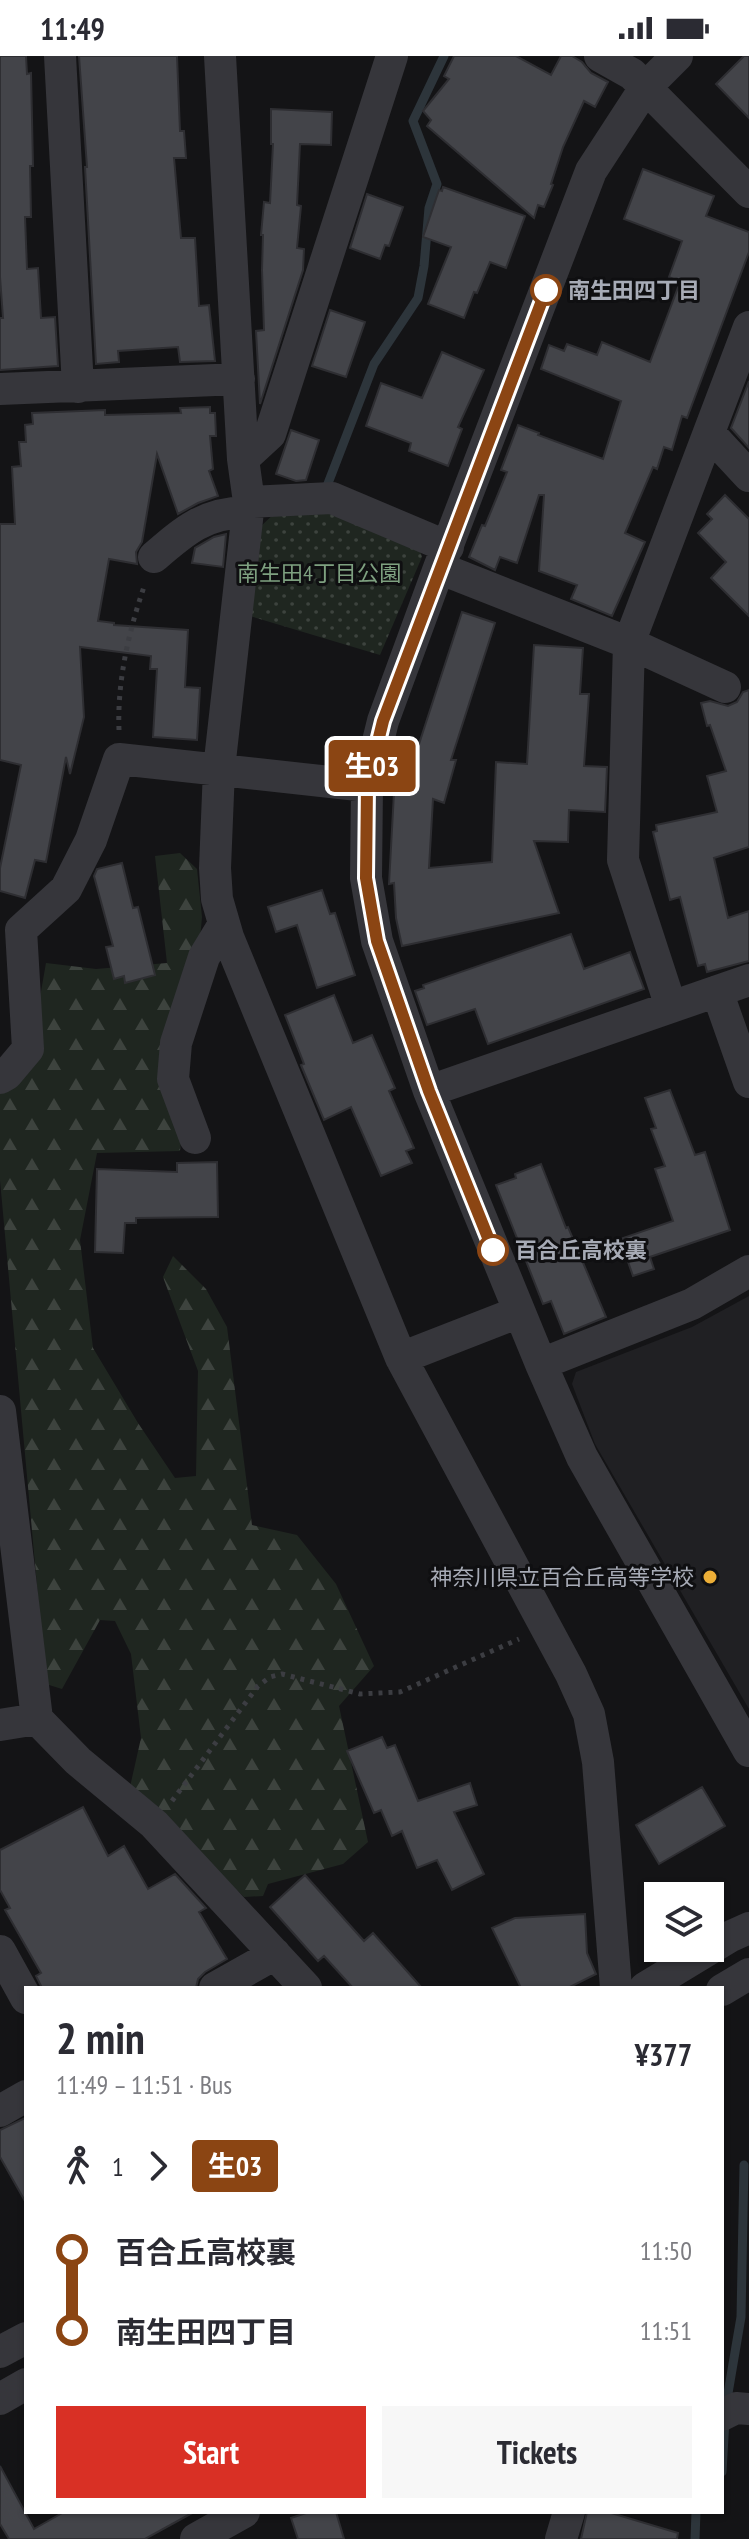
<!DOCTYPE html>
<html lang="en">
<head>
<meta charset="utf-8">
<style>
  :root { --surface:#fff; --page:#f7f7f7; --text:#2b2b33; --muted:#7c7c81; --accent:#d93025 }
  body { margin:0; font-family:"PT Sans Narrow","Noto Sans JP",sans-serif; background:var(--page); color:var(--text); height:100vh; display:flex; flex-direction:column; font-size:30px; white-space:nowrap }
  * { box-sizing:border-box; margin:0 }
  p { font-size:26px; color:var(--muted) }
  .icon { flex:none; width:44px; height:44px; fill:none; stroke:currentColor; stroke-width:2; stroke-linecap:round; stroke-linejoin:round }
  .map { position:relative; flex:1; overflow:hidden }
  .sheet { position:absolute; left:24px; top:1930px; width:700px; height:528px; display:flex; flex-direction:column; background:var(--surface); border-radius:0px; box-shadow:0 2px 6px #0004 }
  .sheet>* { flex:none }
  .badge { padding:0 16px; border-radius:6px; font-size:28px; line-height:52px }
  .fabs { position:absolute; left:644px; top:1826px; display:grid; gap:16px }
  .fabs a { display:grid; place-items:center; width:80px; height:80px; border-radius:0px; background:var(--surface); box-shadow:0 2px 6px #0004; font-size:40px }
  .map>.badge { position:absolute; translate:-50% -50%; box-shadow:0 0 0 4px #fff }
  .legs { display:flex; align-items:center; gap:12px; height:88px; padding:0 32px; font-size:26px }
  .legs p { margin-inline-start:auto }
  .summary { display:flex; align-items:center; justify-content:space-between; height:136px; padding:0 32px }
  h1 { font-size:44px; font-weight:700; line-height:60px }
  .cta { display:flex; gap:16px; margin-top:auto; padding:16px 32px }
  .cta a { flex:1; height:92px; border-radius:0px; background:var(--accent); color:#fff; font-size:32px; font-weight:700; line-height:92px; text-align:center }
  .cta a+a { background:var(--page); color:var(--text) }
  ul { padding:0 32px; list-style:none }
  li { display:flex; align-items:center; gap:28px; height:80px; font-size:30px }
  li i { display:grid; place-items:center; width:12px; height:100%; margin:0 10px; background:currentColor }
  li i::after { content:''; width:20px; height:20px; margin:-10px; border:6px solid; border-radius:50%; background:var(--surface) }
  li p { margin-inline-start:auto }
  li:first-child i { background:linear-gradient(#0000 50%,currentColor 0) }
  li:last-child i { background:linear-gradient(currentColor 50%,#0000 0) }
  .status { display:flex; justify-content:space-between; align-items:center; height:56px; padding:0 40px; background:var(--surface); direction:ltr }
  .status svg { height:22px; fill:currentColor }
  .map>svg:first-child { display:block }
  .built { fill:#202023 }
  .grass { fill:url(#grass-dots) }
  .forest { fill:url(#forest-firs) }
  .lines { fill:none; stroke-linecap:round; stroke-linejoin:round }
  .stream { stroke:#2d353b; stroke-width:9 }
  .building { fill:#434449; stroke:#2e2e32; stroke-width:2 }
  .path { stroke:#3c3d42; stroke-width:5; stroke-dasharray:4 6; stroke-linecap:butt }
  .minor { stroke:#36363b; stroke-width:32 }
  .line-1-casing { stroke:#fff; stroke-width:18 }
  .line-1 { stroke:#8b4513; stroke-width:12 }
  .stop-1-dot { fill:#fff; stroke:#8b4513; stroke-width:4 }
  .poi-dot { fill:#ecae37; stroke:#0f0f11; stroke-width:3 }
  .labels { text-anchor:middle; stroke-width:6; stroke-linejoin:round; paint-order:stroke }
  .stop-label { font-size:22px; font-weight:bold; fill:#a7abb6; stroke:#0f0f11; text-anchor:start }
  .park-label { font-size:22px; fill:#7ea080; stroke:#0f0f11 }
  .poi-label { font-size:22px; fill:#a7abb6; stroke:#0f0f11; text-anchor:end }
</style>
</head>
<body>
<div class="status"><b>11:49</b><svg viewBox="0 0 49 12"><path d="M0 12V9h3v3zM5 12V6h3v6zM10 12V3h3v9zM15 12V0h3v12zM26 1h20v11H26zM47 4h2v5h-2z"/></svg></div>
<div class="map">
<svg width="749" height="2483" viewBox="0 0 749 2483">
  <defs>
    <pattern id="grass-dots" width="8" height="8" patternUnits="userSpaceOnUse" patternTransform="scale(2)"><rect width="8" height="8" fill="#1f2620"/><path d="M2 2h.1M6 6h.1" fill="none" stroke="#3d433e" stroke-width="1.8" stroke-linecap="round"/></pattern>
    <pattern id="forest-firs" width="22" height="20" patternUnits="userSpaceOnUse" patternTransform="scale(2)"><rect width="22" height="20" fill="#1f2620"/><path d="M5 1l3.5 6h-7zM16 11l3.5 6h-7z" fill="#3d433e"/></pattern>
  </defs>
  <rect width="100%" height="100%" fill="#141416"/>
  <path class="built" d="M749 1240V1653L595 1388 572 1328 576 1316 692 1271Z"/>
  <path class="grass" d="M279 453 328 454 418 488 422 501 380 599 250 560 257 474Z"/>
  <path class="forest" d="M180 797 197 813 202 861 180 1095 97 1097 80 1184 93 1292 138 1367 175 1422 196 1420 198 1315 163 1221 173 1200 206 1233 227 1271 252 1469 297 1479 336 1528 374 1610 339 1650 368 1786 343 1808 268 1828 263 1840 244 1841 130 1731 141 1682 131 1598 115 1565 100 1564 62 1633 46 1628 0 1124V1034L31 993 46 907 96 913 167 907 155 800Z"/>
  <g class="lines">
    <path class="stream" d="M327 430 374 308 418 242 424 210 429 152 437 128 413 65 444 0
      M726 2349 741 2261 744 2109
      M722 2416 725 2363
      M695 2483 696 2456"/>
  </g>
  <path class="building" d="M0 0H26L27 18 31 17 33 110H30L31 161H25L27 213 38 212 41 262 55 261 58 310 0 314V262H3L0 221Z
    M79 0H177L180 75H184L186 102H174L181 182H195L199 250 209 249 215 305 180 306 178 291 118 295 119 306 96 308 85 111H87Z
    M454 0H516L551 19 561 0H572L582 6 591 17 608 26 595 51 584 45 563 91 551 128 553 129 544 151 538 149 534 162 427 70 431 64 423 55 449 23 444 20Z
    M744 0H749V62L716 28Z
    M271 53 332 56 331 89 300 88 297 149 301 150 297 192 304 193 303 214 260 348 256 275 264 274 262 214 263 179H261L264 146 270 147 273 88H271Z
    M643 113 714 140 706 160 749 176V196L687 362 682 360 672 394 664 391 657 413 653 411 625 477 645 486 612 560 571 543 577 529 539 515 544 439H539L517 507 500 501 495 514 469 501 482 469 485 470 507 416 501 414 518 369 539 377 538 379 603 403 621 345 541 313 549 289 564 295 567 288 597 299 602 286 650 306 680 226 669 221 682 185 624 163Z
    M443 131 525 160 506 212 490 206 477 237 474 236 464 262 428 248 451 191 423 181 439 134 442 135Z
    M367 138 403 151 389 190 385 189 380 203 350 192Z
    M330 254 365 266 346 321 312 310Z
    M442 296 484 314 458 371 462 373 448 410 409 395 411 387 366 370 381 327 422 342Z
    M749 325V392L731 372Z
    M210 351V357H215L216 380H210L213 413 209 415 218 440 198 447 178 458 157 398 142 486 136 496 137 508 109 503 98 565 114 567V569L188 574 185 631 200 632 197 684 153 681 157 613H150L151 600 80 591 84 661 70 718 66 701 46 806 35 804 25 842 0 835V812L21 709 0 704V468H15L12 411 21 410 19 386H26L25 369 33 368 32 357 105 354V359L181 357 180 352Z
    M291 374 319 384 306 424 296 425 276 418Z
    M725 439 749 463V560L711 522 726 506 698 477 712 463 707 458Z
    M226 478 223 511 192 507 195 492 214 481Z
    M462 556 495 567 451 704H456L444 747 433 743 429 812 492 806 496 706 527 708 534 589 583 592 580 638H589L584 710 607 711 605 756 569 754 568 786 534 785 559 857 402 890 396 862 394 827 389 828 395 718 405 684 419 688Z
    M749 634V791L714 802 728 862 749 855V905L707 916 705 908 698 910 680 841 670 844 653 776 657 775 656 769 717 756 707 720 726 715 710 669 707 670 701 647 710 645 728 650 737 646 743 636Z
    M122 807 133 852 138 851 155 919 125 927 124 920 114 923 106 891 113 890 94 820 97 813Z
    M322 834 330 858 335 857 355 919 317 932 297 869 276 876 268 851Z
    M571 878 584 913 630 896 644 933 488 988 475 953 427 969 415 935 424 932 423 929Z
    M334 939 353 987 372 979 395 1032 389 1035 414 1092 406 1095 412 1107 381 1120 351 1051 324 1064 301 1009 304 1008 285 959Z
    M670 1034 695 1099 705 1096 730 1174 650 1201 654 1213 633 1220 620 1183 673 1165 655 1113 665 1110 651 1073 656 1072 645 1042Z
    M217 1106 218 1161 136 1162V1167H125L123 1197 95 1196 97 1113 177 1116V1107Z
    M541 1108 566 1172 568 1171 606 1261 564 1278 551 1245 543 1248 496 1129 516 1122 515 1118Z
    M382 1681 387 1692 395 1689 418 1745 470 1727 477 1749 454 1756 484 1818 452 1834 437 1804 417 1812 402 1775 392 1780 381 1754 374 1757 347 1695Z
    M702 1731 725 1770 659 1808 636 1769Z
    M83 1751 108 1800 124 1790 148 1833 175 1818 206 1852 199 1856 227 1903 205 1916 198 1923 196 1932H42L36 1920 41 1917 5 1854 10 1852 0 1834V1794Z
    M305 1819 364 1885 373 1877 422 1932H353L324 1900 318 1905 270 1851Z
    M585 1858 587 1897 596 1918 568 1932H521L492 1872 515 1862Z
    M25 2062 26 2064V2147L0 2101V2074Z
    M0 2410 34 2473 64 2456H194L145 2483H9L0 2468Z
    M309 2456H336L344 2483H298L291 2462Z
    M587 2456H608L678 2477 677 2483H581Z"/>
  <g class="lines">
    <path class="path" d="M119 674C117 625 129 574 145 528
      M172 1745 258 1630 270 1621 282 1618 360 1638 400 1636 519 1583"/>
    <path class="minor" d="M60 0 78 331
      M220 0 243 403 249 446 219 713 215 812 217 843 228 881 401 1302 571 1618 589 1658 598 1706 616 1932
      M600 0 632 18 749 136
      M677 0 645 32 591 115 439 512 383 665 367 730 366 822 377 885 429 1035 541 1308 582 1401 749 1695
      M0 333 239 323
      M710 378 749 420
      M243 403 270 378 392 0
      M249 446 332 442 448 491
      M154 501C184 475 204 457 246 456
      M439 512 629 587 725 631
      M717 935 749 1026
      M671 951 623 804 629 587 749 271
      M0 1022 7 1018 28 993 21 874 66 833 91 784 119 703 367 730
      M429 1035 749 924
      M195 1082 173 1023 176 987 204 901 224 868
      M401 1302 519 1256
      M541 1308 692 1248 749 1215
      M0 1355 37 1663 78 1705 154 1768 306 1932
      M0 1669 37 1663
      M0 1895 26 1942
      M215 1932 275 1898
      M645 1932 729 1881 749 1872
      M722 1934 749 1918
      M0 2055 26 2040
      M0 2296 26 2282
      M0 2343 26 2328
      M722 2359 736 2352 749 2353
      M196 2483 244 2456
      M561 2483 569 2456"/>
  </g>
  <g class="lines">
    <g class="line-1-casing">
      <path id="line-1" d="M493 1194 429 1035 377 885 366 822 367 730 383 665 546 234"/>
    </g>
    <use href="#line-1" class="line-1"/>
  </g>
  <g class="stop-1-dot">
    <circle cx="546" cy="234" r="14"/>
    <circle cx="493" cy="1194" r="14"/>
  </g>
  <circle class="poi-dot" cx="710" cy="1521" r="8"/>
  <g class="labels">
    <g class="stop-label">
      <text x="568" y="242">南生田四丁目</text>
      <text x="515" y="1202">百合丘高校裏</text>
    </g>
    <g class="park-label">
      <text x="319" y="525">南生田4丁目公園</text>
    </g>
    <g class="poi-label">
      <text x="694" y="1529">神奈川県立百合丘高等学校</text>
    </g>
  </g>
</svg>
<div class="fabs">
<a><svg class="icon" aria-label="layers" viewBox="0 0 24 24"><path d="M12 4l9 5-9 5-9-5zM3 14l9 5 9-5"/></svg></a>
</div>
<b class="badge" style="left:372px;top:710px;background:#8b4513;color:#fff">生03</b>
<section class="sheet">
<div class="summary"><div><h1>2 min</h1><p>11:49 – 11:51 · Bus</p></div><b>¥377</b></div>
<div class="legs"><svg class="icon" aria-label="walk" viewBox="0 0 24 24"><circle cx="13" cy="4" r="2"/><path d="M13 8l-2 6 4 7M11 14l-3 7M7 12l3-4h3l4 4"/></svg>1<svg class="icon" aria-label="forward" viewBox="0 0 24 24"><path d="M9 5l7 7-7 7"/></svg><b class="badge" style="background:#8b4513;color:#fff">生03</b></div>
<ul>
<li><i style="color:#8b4513"></i><b>百合丘高校裏</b><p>11:50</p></li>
<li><i style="color:#8b4513"></i><b>南生田四丁目</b><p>11:51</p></li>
</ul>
<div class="cta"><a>Start</a><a>Tickets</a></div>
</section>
</div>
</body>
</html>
